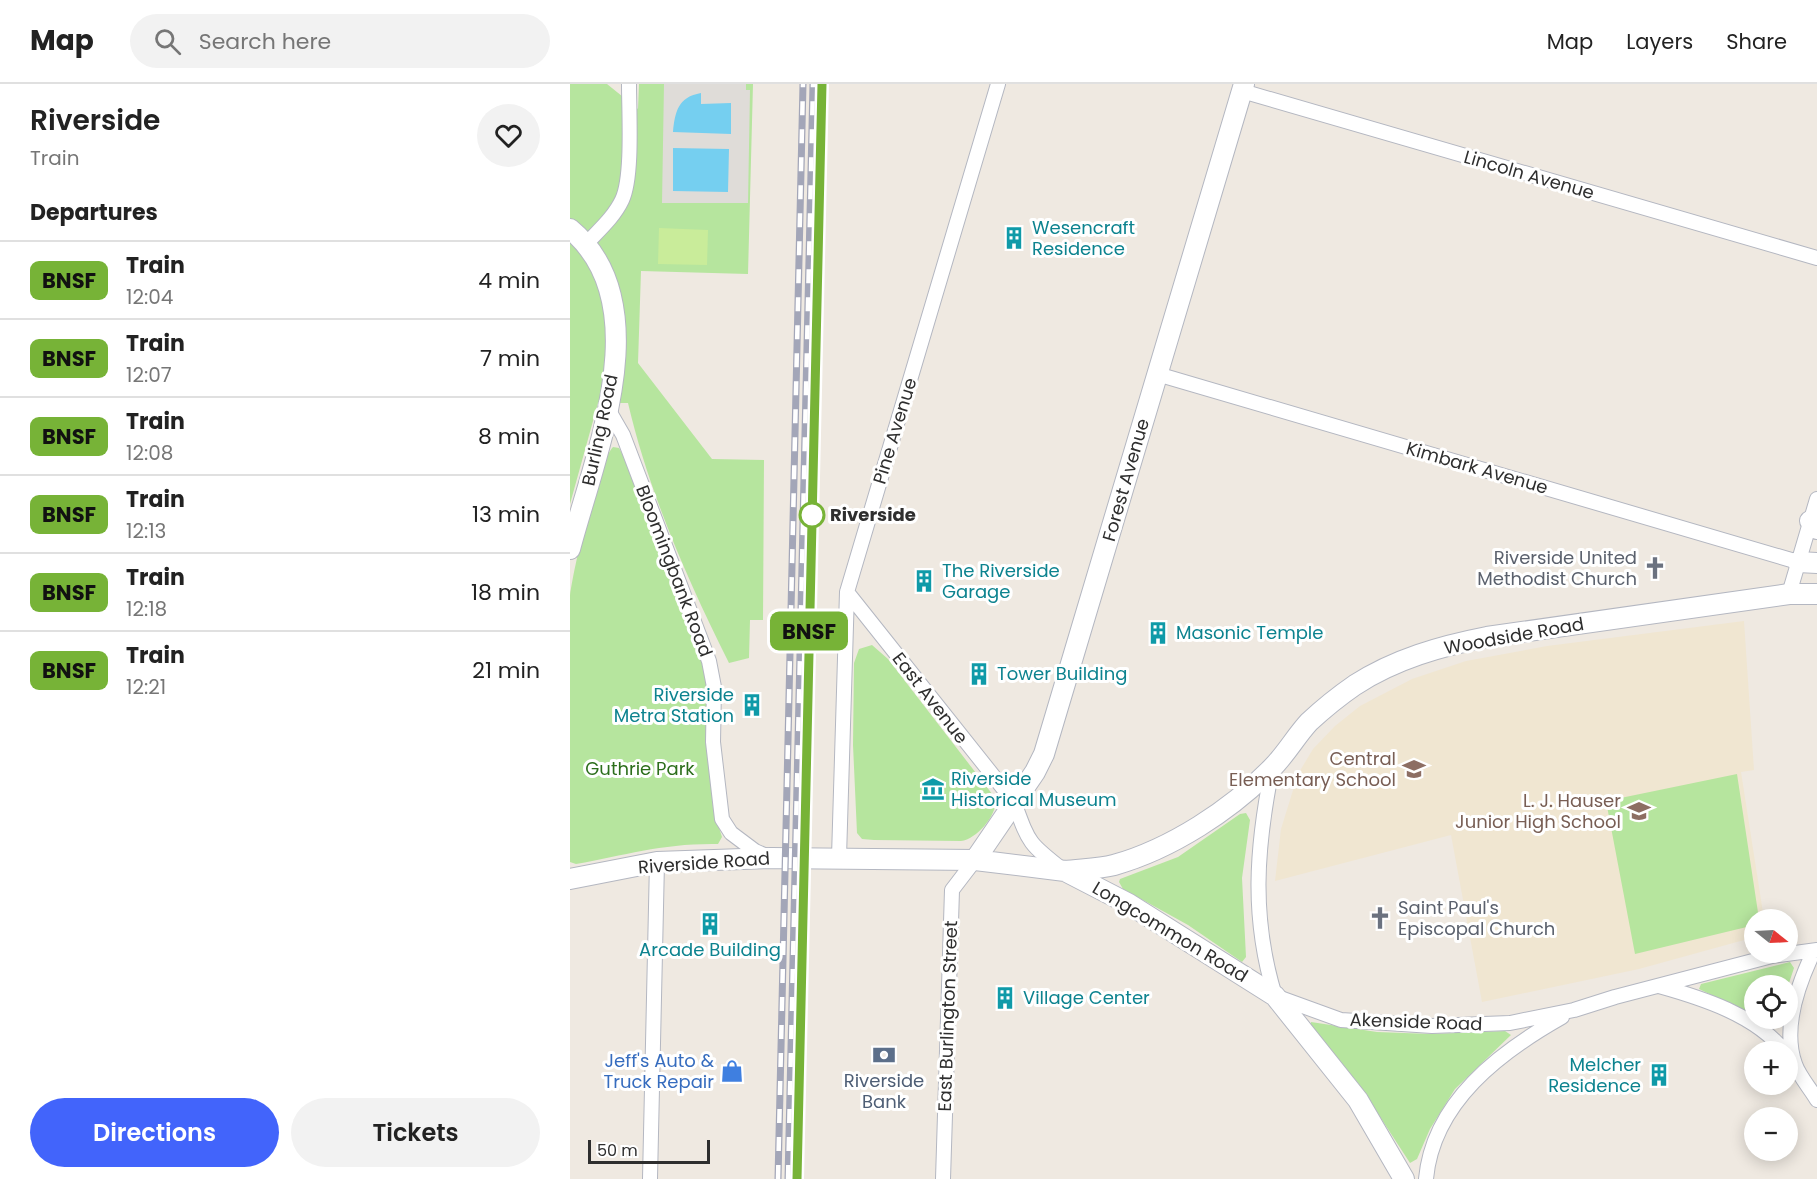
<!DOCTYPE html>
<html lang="en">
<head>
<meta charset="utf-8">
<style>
  :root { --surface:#fff; --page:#f2f2f2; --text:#222; --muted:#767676; --line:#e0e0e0; --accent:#4264fb }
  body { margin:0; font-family:Poppins,sans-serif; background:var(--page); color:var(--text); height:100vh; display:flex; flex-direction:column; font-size:22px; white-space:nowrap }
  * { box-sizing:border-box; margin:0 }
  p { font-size:20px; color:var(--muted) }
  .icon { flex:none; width:33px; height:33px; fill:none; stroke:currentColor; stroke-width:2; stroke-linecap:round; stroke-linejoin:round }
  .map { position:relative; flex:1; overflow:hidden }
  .panel { display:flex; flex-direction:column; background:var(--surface); width:570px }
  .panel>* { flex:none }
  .badge { padding:0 12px; border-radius:9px; font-size:21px; line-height:39px }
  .needle { width:39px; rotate:108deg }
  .fabs { position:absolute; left:1174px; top:825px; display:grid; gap:12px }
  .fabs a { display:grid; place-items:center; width:54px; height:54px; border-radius:50%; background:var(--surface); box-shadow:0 3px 15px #0003; font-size:30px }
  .scale { position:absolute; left:18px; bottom:15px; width:122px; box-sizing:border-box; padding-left:6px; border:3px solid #2e2e2e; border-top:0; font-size:16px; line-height:21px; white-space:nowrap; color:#2e2e2e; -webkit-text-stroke:4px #fff; paint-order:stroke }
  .map>.badge { position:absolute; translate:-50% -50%; box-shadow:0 0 0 3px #fff }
  h2 { padding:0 30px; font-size:22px; line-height:54px }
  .round { display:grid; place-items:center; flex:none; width:63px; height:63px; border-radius:32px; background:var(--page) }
  .overview { display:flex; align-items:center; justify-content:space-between; height:102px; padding:0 30px }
  h1 { font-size:28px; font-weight:600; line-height:45px }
  .button { display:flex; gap:12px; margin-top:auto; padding:12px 30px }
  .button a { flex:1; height:69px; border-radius:36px; background:var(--accent); color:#fff; font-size:24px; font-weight:600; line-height:69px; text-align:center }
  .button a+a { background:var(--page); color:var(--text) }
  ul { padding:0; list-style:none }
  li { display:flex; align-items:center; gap:18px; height:78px; padding:0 30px; border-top:2px solid var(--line) }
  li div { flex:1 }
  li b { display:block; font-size:22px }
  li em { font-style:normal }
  li .badge { min-width:66px; font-weight:700; text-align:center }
  header { display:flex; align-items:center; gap:36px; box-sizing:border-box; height:84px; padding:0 30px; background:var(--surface); border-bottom:2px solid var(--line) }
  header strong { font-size:28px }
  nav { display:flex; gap:33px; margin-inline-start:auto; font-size:21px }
  .search { width:420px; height:54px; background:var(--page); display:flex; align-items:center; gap:15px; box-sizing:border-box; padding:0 21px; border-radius:33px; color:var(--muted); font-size:22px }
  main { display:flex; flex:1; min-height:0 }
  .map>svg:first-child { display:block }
  .education { fill:#f0e6d1 }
  .green { fill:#b6e59e }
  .pitch { fill:#c9ec9a }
  .plaza { fill:#dfdcd8 }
  .water { fill:#75cff0 }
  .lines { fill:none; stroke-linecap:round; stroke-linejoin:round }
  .street-casing { stroke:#b4b7c1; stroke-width:16 }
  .secondary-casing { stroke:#b4b7c1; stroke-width:22 }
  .street { stroke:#fff; stroke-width:14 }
  .secondary { stroke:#fff; stroke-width:20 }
  .rail-casing { stroke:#a3a6b8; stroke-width:7 }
  .rail { stroke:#fff; stroke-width:4.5; stroke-dasharray:14; stroke-linecap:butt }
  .line-casing { stroke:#fff; stroke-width:14 }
  .line { stroke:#77b337; stroke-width:9 }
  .stop-dot { fill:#fff; stroke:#77b337; stroke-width:3 }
  .labels { text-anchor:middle; stroke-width:6; stroke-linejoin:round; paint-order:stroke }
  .street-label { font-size:18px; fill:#2e2e2e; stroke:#fff }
  .culture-label { font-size:18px; fill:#0d838f; stroke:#fff; text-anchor:start }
  .stop-label { font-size:18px; font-weight:bold; fill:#2e2e2e; stroke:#fff; text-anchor:start }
  .worship-label { font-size:18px; fill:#5b616d; stroke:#fff; text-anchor:end }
  .education-label { font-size:18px; fill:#785e54; stroke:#fff; text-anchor:end }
  .park-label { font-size:18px; fill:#2c6e1b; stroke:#fff }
  .shop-label { font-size:18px; fill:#366cbe; stroke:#fff; text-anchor:end }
  .service-label { font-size:18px; fill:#4e5e75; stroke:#fff }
</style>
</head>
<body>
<header>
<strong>Map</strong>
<div class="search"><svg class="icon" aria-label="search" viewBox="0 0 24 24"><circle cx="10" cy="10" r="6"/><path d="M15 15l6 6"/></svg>Search here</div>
<nav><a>Map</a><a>Layers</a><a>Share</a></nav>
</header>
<main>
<section class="panel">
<div class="overview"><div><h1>Riverside</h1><p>Train</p></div><a class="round"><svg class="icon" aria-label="heart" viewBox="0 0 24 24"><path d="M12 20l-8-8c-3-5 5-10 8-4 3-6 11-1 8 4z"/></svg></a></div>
<h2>Departures</h2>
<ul>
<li><span class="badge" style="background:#77b337;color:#111">BNSF</span><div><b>Train</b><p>12:04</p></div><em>4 min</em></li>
<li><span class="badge" style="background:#77b337;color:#111">BNSF</span><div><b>Train</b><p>12:07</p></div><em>7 min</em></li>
<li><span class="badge" style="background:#77b337;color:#111">BNSF</span><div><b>Train</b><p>12:08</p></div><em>8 min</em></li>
<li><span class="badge" style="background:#77b337;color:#111">BNSF</span><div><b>Train</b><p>12:13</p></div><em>13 min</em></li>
<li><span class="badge" style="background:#77b337;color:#111">BNSF</span><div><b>Train</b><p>12:18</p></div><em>18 min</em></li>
<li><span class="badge" style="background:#77b337;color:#111">BNSF</span><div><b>Train</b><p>12:21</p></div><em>21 min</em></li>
</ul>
<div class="button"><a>Directions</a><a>Tickets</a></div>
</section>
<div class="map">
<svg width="1247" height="1095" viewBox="0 0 1247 1095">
  <rect width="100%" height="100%" fill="#efe9e1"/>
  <path class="education" d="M1174 537 1184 686 1171 688 1194 835 1185 836V853L1069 885 912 918 881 751 705 797 711 745 728 690 743 665 765 642 790 622 842 595 896 577 977 562Z"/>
  <path class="green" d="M0 0H37L68 25 69 0H183L178 190 71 187 68 279 142 375 194 376 193 536H180L179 574 159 579C118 497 79 409 58 319H28L0 420Z
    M43 363 49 364 57 379 128 564 139 604 143 725 152 753 148 760C94 759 56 771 6 780L0 778V511C4 483 26 382 43 363Z
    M302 561 318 575 426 715C427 731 407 755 391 757L304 756 292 755 287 749 283 661 284 579 289 565Z
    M1167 690 1189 835 1185 836V841L1065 870 1036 717Z
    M676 729 680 736 672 794 676 873 672 878 618 841 553 805 549 798 550 795 608 773 670 730Z
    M1220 878 1224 884 1218 902H1185V932L1129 905 1131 900Z
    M741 938 807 948 861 950 935 947 941 951 885 1005 860 1045 847 1075 840 1079 788 999 741 944Z"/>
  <path class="pitch" d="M89 144 138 146 137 181 88 180Z"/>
  <path class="plaza" d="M94 0H176V6H180L178 119H92Z"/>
  <path class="water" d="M131 9V20L161 19V50L103 48C105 28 108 13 131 9Z
    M103 64 159 65 158 108 103 107Z"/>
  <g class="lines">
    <g class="street-casing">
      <path id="street" d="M672 7 1247 174
        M16 160C29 146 44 133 52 116 63 93 59 29 59 0
        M587 290 1228 478
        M38 325 53 351 139 577 144 603 143 658 152 735 161 749 185 767 199 773
        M277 508 444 718C459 759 458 759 493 786
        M1219 510 1247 415
        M702 685C686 765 681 833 705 912L771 936 862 942 940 939 1004 926 1045 913 1202 872 1247 866
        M269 773 277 508 428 0
        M1244 867C1229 898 1212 944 1225 980 1229 992 1240 1004 1247 1016
        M1089 902C1132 914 1186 931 1215 968
        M80 1095 87 778
        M373 1095 382 806 405 776
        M856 1095C863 1018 930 968 992 933"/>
    </g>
    <g class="secondary-casing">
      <path id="secondary" d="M0 145C90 219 24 373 0 465
        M1240 437 1247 445
        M1228 478 1247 479
        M405 776 465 688 474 670 674 0
        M495 787C510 785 529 785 544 781 601 765 661 726 702 684 716 670 726 652 739 638 753 625 769 612 785 601 825 575 871 562 917 553L1219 510H1247
        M0 795 87 778 201 774 405 776 495 787 559 820 705 912 788 1016 834 1095"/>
    </g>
    <use href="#street" class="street"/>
    <use href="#secondary" class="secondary"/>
    <g class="rail-casing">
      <path id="rail" d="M208 1095 233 0
        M218 1095 243 0
        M227 1095 252 0"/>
    </g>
    <use href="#rail" class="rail"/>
  </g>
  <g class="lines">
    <g class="line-casing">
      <path id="line" d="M227 1095 252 0"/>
    </g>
    <use href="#line" class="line"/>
  </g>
  <defs>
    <g id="building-bare" transform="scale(1.8)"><path d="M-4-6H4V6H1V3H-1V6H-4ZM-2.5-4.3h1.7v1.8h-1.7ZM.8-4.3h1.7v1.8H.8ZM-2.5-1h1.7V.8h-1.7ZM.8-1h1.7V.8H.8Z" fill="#0f9aa8" stroke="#fff" stroke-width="2.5" paint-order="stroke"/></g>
    <g id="church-bare" transform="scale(1.8)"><path d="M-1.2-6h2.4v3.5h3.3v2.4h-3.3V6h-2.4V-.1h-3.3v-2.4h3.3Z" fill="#6b7280" stroke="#fff" stroke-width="2.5" paint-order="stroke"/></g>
    <g id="school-bare" transform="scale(1.8)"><path d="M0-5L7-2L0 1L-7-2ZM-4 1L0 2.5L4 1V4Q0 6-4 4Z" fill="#8d6e63" stroke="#fff" stroke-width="2.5" paint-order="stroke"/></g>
    <g id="museum-bare" transform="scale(1.8)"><path d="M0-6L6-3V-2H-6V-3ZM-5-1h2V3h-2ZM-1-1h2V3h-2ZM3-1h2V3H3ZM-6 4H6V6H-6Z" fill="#0f9aa8" stroke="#fff" stroke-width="2.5" paint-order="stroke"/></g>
    <g id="bank-bare" transform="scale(1.8)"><path d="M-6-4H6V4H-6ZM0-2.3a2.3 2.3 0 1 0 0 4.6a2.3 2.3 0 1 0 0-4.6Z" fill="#5c6f8a" stroke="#fff" stroke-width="2.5" paint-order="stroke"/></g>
    <g id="shop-bare" transform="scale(1.8)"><path d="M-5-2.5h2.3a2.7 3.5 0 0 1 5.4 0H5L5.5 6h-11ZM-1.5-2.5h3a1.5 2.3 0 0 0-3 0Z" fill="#3f7fe0" stroke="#fff" stroke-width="2.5" paint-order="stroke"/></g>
  </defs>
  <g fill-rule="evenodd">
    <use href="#building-bare" x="444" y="154"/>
    <use href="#church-bare" x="1085" y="484"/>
    <use href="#building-bare" x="354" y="497"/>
    <use href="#building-bare" x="588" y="549"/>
    <use href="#building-bare" x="409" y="590"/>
    <use href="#building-bare" x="182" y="621"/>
    <use href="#school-bare" x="844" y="685"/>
    <use href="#museum-bare" x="363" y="705"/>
    <use href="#school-bare" x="1069" y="727"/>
    <use href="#church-bare" x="810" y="834"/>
    <use href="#building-bare" x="140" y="840"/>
    <use href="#building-bare" x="435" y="914"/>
    <use href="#bank-bare" x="314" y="971"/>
    <use href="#shop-bare" x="162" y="987"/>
    <use href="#building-bare" x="1089" y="991"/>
  </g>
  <circle class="stop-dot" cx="242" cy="431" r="12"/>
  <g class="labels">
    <g class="street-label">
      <text transform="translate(959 91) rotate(16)" y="6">Lincoln Avenue</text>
      <text transform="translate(30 346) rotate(-78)" y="6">Burling Road</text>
      <text transform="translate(325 347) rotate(-73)" y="6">Pine Avenue</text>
      <text transform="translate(907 384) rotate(16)" y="6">Kimbark Avenue</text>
      <text transform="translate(556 396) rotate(-74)" y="6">Forest Avenue</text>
      <text transform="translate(104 487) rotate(69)" y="6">Bloomingbank Road</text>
      <text transform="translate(944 552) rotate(-10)" y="6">Woodside Road</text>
      <text transform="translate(360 614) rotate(52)" y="6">East Avenue</text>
      <text transform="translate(134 779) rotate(-4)" y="6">Riverside Road</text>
      <text transform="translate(600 848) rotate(31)" y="6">Longcommon Road</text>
      <text transform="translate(378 932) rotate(-88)" y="6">East Burlington Street</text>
      <text transform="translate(846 938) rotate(2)" y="6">Akenside Road</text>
    </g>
    <g class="culture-label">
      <text x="462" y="150">Wesencraft<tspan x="462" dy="21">Residence</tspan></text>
      <text x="372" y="493">The Riverside<tspan x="372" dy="21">Garage</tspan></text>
      <text x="606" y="555">Masonic Temple</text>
      <text x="427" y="596">Tower Building</text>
      <text x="164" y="617" text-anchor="end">Riverside<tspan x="164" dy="21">Metra Station</tspan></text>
      <text x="381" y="701">Riverside<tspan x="381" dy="21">Historical Museum</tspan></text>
      <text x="140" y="872" text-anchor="middle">Arcade Building</text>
      <text x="453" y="920">Village Center</text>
      <text x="1071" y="987" text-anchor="end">Melcher<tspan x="1071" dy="21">Residence</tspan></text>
    </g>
    <g class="stop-label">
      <text x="260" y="437">Riverside</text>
    </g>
    <g class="worship-label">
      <text x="1067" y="480">Riverside United<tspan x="1067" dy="21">Methodist Church</tspan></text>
      <text x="828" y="830" text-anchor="start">Saint Paul's<tspan x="828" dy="21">Episcopal Church</tspan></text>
    </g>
    <g class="education-label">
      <text x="826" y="681">Central<tspan x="826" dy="21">Elementary School</tspan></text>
      <text x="1051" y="723">L. J. Hauser<tspan x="1051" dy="21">Junior High School</tspan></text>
    </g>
    <g class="park-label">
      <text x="70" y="691">Guthrie Park</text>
    </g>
    <g class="shop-label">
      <text x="144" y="983">Jeff's Auto &amp;<tspan x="144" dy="21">Truck Repair</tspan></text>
    </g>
    <g class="service-label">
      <text x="314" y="1003">Riverside<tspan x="314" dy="21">Bank</tspan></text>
    </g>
  </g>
</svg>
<div class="fabs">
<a><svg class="needle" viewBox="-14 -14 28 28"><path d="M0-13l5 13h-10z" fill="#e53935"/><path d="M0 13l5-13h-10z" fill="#767676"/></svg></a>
<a><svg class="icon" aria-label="locate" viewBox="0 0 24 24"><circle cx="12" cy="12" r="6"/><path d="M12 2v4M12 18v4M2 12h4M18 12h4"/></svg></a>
<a>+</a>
<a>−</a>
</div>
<div class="scale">50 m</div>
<b class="badge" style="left:239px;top:547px;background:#77b337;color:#111">BNSF</b>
</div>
</main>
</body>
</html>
